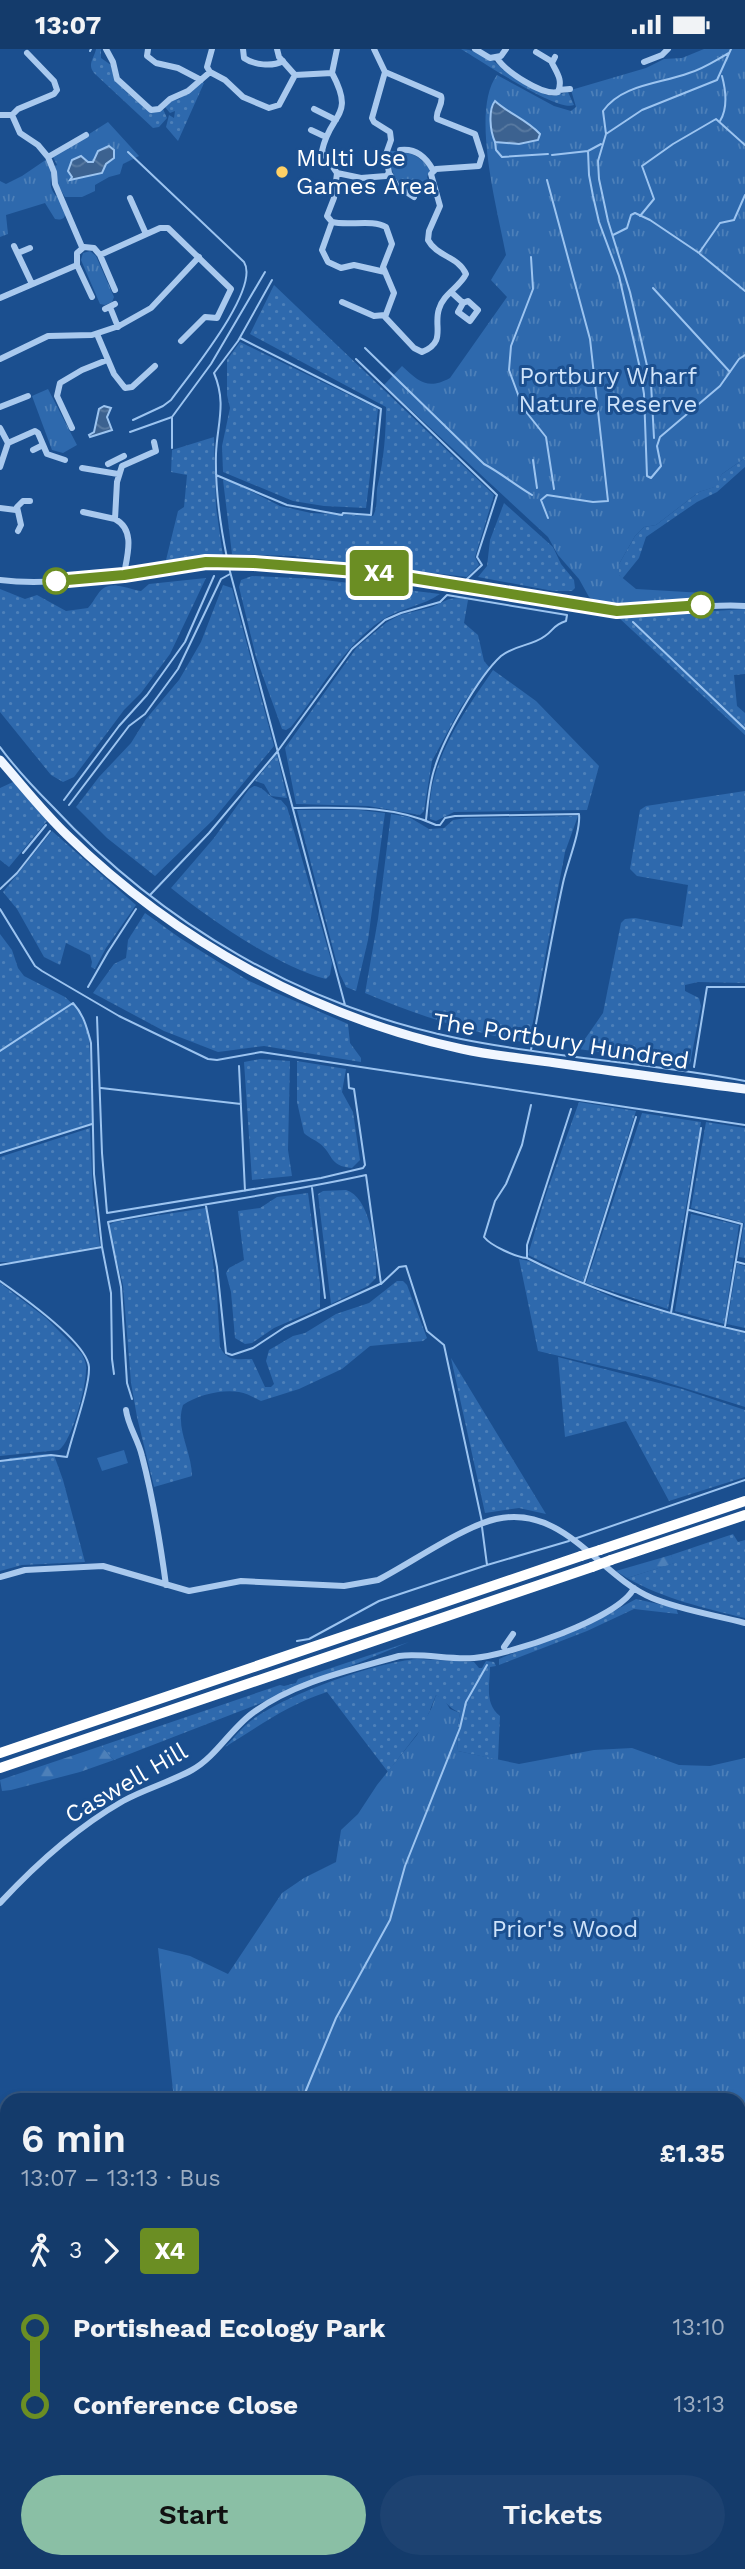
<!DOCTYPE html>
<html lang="en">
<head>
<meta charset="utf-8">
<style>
  :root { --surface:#143b6b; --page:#1d4271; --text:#f1f3f6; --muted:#9dadc1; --line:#33557e; --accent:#8abfa5 }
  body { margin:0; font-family:"Work Sans",sans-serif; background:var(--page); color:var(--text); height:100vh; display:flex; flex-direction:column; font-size:26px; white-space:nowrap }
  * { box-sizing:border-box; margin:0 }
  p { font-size:23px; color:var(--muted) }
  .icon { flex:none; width:38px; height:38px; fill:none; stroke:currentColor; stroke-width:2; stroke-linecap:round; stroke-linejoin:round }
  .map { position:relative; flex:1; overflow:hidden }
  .drawer { position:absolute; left:0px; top:2044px; width:746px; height:476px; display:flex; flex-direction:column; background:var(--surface); border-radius:21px 21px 0 0; box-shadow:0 4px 10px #0003,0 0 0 2px var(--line) }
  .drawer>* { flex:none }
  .badge { padding:0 14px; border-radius:5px; font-size:24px; line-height:46px }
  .map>.badge { position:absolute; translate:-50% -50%; box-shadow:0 0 0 4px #fff }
  .legs { display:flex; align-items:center; gap:10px; height:77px; padding:0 21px; font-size:23px }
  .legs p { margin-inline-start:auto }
  .head { display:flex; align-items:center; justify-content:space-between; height:119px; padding:0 21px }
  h1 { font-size:38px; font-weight:600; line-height:52px }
  .cta { display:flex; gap:14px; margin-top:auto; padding:14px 21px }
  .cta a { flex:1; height:80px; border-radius:42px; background:var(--accent); color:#111; font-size:28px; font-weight:600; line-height:80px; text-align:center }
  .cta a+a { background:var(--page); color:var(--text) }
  ul { padding:0 21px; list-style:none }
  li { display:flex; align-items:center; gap:24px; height:77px; font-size:26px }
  li i { display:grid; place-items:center; width:10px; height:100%; margin:0 9px; background:currentColor }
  li i::after { content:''; width:18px; height:18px; margin:-9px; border:5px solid; border-radius:50%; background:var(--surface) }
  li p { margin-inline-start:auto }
  li:first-child i { background:linear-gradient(#0000 50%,currentColor 0) }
  li:last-child i { background:linear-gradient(currentColor 50%,#0000 0) }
  .status { display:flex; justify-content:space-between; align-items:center; height:49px; padding:0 35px; background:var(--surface); direction:ltr }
  .status svg { height:19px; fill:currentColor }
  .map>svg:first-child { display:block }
  .grass { fill:url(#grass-dots) }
  .forest { fill:url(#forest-firs) }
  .park { fill:url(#park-tufts) }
  .garden { fill:#2e69ad }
  .water { fill:url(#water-waves); stroke:#9cc4f0; stroke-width:2 }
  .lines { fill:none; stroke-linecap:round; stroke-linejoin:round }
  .stream { stroke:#9cc4f0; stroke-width:2 }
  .minor { stroke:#a9c9ee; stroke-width:6 }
  .primary { stroke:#f0f6ff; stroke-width:9 }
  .motorway { stroke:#fff; stroke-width:10 }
  .motorway-bridge { stroke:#fff; stroke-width:10 }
  .line-1-casing { stroke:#fff; stroke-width:16 }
  .line-1 { stroke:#6b8e23; stroke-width:10 }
  .poi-dot { fill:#ffd166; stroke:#1b4f8f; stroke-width:2.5 }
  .stop-1-dot { fill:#fff; stroke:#6b8e23; stroke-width:3.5 }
  .labels { text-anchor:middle; stroke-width:6; stroke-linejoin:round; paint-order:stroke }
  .poi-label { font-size:24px; fill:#fff; stroke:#1b4f8f; text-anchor:start }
  .park-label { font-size:24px; fill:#cfe3fa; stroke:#1b4f8f }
  .street-label { font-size:24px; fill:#fff; stroke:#1b4f8f }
</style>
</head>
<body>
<div class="status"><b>13:07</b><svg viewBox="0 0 49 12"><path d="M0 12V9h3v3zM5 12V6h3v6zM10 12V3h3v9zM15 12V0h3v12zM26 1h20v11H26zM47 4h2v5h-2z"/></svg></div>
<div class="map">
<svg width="745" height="2520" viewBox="0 0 745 2520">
  <defs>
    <pattern id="grass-dots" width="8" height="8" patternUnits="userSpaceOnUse" patternTransform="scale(1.75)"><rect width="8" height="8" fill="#2e69ad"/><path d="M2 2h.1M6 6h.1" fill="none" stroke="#4d80b9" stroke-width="1.8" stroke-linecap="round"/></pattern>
    <pattern id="forest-firs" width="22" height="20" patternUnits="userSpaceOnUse" patternTransform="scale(1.75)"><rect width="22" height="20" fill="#2e69ad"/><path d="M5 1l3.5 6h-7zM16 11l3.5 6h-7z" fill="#4d80b9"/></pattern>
    <pattern id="park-tufts" width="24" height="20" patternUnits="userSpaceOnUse" patternTransform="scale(1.75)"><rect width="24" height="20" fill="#2e69ad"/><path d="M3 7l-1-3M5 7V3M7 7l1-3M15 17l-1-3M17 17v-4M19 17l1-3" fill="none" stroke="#4d80b9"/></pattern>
    <pattern id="water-waves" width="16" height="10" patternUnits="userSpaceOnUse" patternTransform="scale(1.75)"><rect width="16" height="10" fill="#3c6290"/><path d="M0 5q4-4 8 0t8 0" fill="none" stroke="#597aa1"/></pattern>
  </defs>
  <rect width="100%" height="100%" fill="#1b4f8f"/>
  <path class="grass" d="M96 0H101V9L111 16C112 35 133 48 146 60H163L167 69 159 78 153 79 94 24C87 15 94 10 96 0Z
    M461 0C474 0 496 11 503 21H506L546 46 553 47 568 43 574 56C558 64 480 11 461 0Z
    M200 33 204 34 178 92 166 78 169 66 174 69 175 62 170 64 165 58 172 52 179 50Z
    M274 236 494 446 475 508 479 516 467 528 293 507 232 505 223 431 231 432 280 457 311 464 373 467C379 455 375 446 378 435 384 410 386 383 386 358L250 285Z
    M240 293 378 360 366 459 324 457 293 452 223 423 222 397 230 359 227 346V311Z
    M214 388 216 458 223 507 166 511 178 462 184 458 187 426 171 423 172 401Z
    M745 409V418L717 443 697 453 646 488 639 509 622 530 619 526V515L635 487 644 478 656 476 699 443 714 438 722 425Z
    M504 454 553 498 561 515 574 531 575 539 572 542H553L478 528 487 517 490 491Z
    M252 527 316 530 440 545C423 557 400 559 382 571 343 597 320 643 291 678L286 681 282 680 256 608 239 538 241 531Z
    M206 529 170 605 141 644 124 661 74 728 63 733 51 726 0 663V540L25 550 37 546 66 562 88 559C92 555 94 550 98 545 108 529 127 540 141 542L149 535Z
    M223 536 232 539 274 697 213 771 155 827 107 789 76 758 99 728 131 694 146 670 179 631 201 593Z
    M459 549 468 551 464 574 478 586 484 612 489 618 461 658 432 712 424 762 420 766 368 757 296 755 285 699 357 598 387 573 400 566 432 558 449 550Z
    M745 560V625L734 626 737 657 745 664V686L618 568Z
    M493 621 536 652 599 717 587 761 454 763 436 772 430 770C426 715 463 665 493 621Z
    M277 705 287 749 271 747 264 735 255 732Z
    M13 733 47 772 9 818 0 811V739Z
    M254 737C266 738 269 751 281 751L287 758 332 914 330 926 326 930C279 918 209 870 171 839L214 789 249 740Z
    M745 742V934L698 933 685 936V942L699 949 701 957 690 1015 578 1000 603 964 621 874 625 870 635 869 682 878 688 836 637 827 630 820 640 761 646 757Z
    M297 761H359L385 764 368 891 356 942 346 938 339 923Z
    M391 765 409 768 429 780 444 779 453 771 466 769 578 767 565 803 529 994C473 984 418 967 365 944L378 870Z
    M52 782 136 856 106 899 95 920 91 918 92 913 90 906 66 894 60 916 44 908 17 860 3 843Z
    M145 864 180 889 249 932 348 975 350 994 361 1009V1013L264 997 218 1003 164 982 93 944 114 915 126 909 128 891Z
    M0 885 12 901 18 919 24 927 65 948 80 962 89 984 93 1074 0 1105Z
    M260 1010 290 1012 288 1101 292 1127 252 1131 244 1013Z
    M297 1012 346 1020 342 1043 353 1063 360 1111 352 1119C328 1117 334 1105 319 1094 314 1090 309 1089 304 1084L297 1053Z
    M579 1053 636 1062 583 1233 528 1206 546 1145Z
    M642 1064 701 1073 668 1260 586 1234Z
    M706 1073 745 1079V1209L739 1208 744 1174 691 1159Z
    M90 1079 93 1147 100 1197 15 1213H0V1108Z
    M346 1141C371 1148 377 1205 376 1229L368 1237 331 1255 318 1145 323 1142Z
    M308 1144 320 1234V1259L274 1279 252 1294 245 1295 235 1289 231 1243 226 1224 229 1219 244 1211 238 1162 260 1159 277 1148Z
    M206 1159 217 1244 220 1298C227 1313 238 1310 252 1310L265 1338H271L274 1335 266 1312 269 1301 293 1287 305 1284 336 1265 369 1254 397 1232H403L407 1236 427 1289 423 1292 370 1297 342 1320 299 1340 261 1352C254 1349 247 1344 239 1343 222 1340 197 1346 183 1356 175 1380 192 1403 192 1427L154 1438 137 1368 131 1334 123 1236 108 1177 114 1173Z
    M691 1165 739 1176 724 1275 675 1262Z
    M519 1210 529 1212 621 1252 745 1284V1358L649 1328 538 1302Z
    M737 1215 745 1217V1279L727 1275Z
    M0 1234 46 1269 82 1305C84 1310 87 1315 86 1321 86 1338 72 1392 59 1401L0 1407Z
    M558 1308 682 1340 745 1361V1428L669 1452 626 1372 565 1388Z
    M451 1309 546 1465 519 1459 485 1464Z
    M44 1405 54 1406 63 1431 85 1513 22 1516 0 1522V1413L10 1409Z
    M733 1485 738 1493 745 1491V1569C704 1559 664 1550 627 1529L674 1514 671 1506Z
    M636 1550 676 1559 678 1565 634 1560 587 1582 499 1616V1610L506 1607 594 1573Z
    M409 1593 256 1656 114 1711 101 1697 280 1636 284 1637 296 1634 298 1630Z
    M417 1610 474 1613 479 1619H482L486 1612 494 1613 496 1617 490 1618C490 1636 484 1654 500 1667L498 1711 458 1702 457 1679 460 1664C449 1659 446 1652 436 1646L424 1676 388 1723 327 1643C289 1655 259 1677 225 1698 234 1689 242 1678 252 1671 285 1646 376 1613 417 1610Z"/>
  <path class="forest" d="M671 1506 675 1514 627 1529 616 1522Z
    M101 1697 114 1711 80 1723 11 1741 2 1742 0 1731Z
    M745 2194V2325L738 2322 739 2196Z"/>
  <path class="park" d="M704 0H745V409L722 425 715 438 699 443 656 476 644 478 635 487 619 515V526L636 540 703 544 700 554 624 559 597 553 589 548 579 530 558 506 548 488 384 336 402 317C419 333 428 341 450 329L507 248 491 231 506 206C498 162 470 62 497 26L554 57 571 62 576 58 571 41 646 19 664 10 682 9Z
    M108 73 139 107 123 115 120 125 109 128 95 136V142L82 148H65L56 133 55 117 57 116 53 108Z
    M390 102C408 102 419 105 430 121L427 128 435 146C403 147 390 133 390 102Z
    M47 110 53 125C48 133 51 145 60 149 64 158 71 173 55 170L45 154 6 166 8 185 0 188V132L6 135 22 127Z
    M90 202 96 207 114 248 112 253 105 256 100 255 81 211 83 204Z
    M48 340 77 396 63 404 52 401 32 347Z
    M436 1646 444 1650 450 1660 460 1664 457 1679 458 1702 519 1715 594 1701 632 1699 679 1716 710 1717 745 1709V2072L739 2075 738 2051H174L158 1899 190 1907 228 1925 282 1844 304 1829 336 1813 341 1781 358 1765 377 1736 417 1686 432 1658Z
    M7 2379V2513H121L123 2520H0V2396Z"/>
  <path class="garden" d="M124 1401 128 1414 102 1422 97 1409Z"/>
  <path class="water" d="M495 52C509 65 526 70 540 85L538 91 519 95 495 93C490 82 488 61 495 52Z
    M109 97 114 101V109L106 115 102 124 70 131 72 128 68 122 72 111 81 107 88 113H93L98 102Z
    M104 357 111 359 107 368 112 381 90 388 89 386 94 383 99 360Z"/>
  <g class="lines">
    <path class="stream" d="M90 2 91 0
      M720 72C728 59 726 42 722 27
      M606 85 642 61 717 31 731 0
      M495 93 496 101 502 108 548 105
      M588 102 589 126 593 147 599 173 619 227 639 315 644 345 647 427 651 429 661 417 657 397 660 388 720 337 739 310 745 306
      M128 103 244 213C261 240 188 327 171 351L163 357 133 371
      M552 106 588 102 601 95
      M547 131 590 290 608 452 593 453 547 446 541 451 548 469
      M640 167 654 150 642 117 673 95 716 70 745 96
      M613 186 627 179 631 166 635 164 650 171 699 204 720 174 734 171 745 146
      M700 205 745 242
      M531 208 533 240 511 297 509 321 523 359 546 388 554 440
      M653 239 730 323
      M365 299 484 415C501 424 515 436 532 446
      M356 310 497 446 477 508 482 516 466 531
      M130 383 172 368 211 315 265 223
      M654 389 651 334 630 243 608 172 599 130 598 112 606 85 603 62C622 35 660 35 689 24 703 20 716 11 729 4
      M172 399V369
      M533 411 537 439
      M216 426 287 456 342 466 343 464 371 466 381 360 240 289
      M227 509C220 475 215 441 216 405 217 375 227 355 214 324L238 292 272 231
      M228 515 345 956
      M427 525 497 538
      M633 573 745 680
      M0 698C16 720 34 739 53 758 162 875 303 958 461 990 555 1009 651 1014 745 1032
      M64 751 119 677 147 646 185 593 214 527
      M69 756 129 677 145 665 178 620 221 530 230 525
      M293 759C341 759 391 755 436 776H440L445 769 455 767 579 765C581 782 567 815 563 834 551 889 542 945 531 1001
      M23 804 46 776
      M0 840 17 824 50 782
      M150 846 209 784 277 703 352 600 385 571 401 564 440 553 447 546 567 566 566 572C553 576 554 581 545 587 532 597 514 596 501 607 478 628 444 689 435 718 429 735 428 754 426 771
      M0 860 35 917 42 922 119 967 208 1010 217 1011 261 1003 745 1076
      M88 938 108 903 136 860
      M97 968 102 1104 107 1164 321 1129 363 1119 365 1116 354 1040 349 1039 348 1025
      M0 1002 73 954C84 966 87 979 91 994L94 1125 102 1198 111 1244 112 1310 114 1325
      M239 1017 245 1142
      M694 1018 707 938H745
      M101 1039 241 1055
      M531 1056 522 1096 506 1135 495 1152 484 1188C491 1197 516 1208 527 1209 596 1244 669 1266 745 1283
      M0 1104 92 1075
      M312 1139 325 1249
      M206 1157 217 1218 226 1304 232 1306 253 1299 285 1278 380 1235
      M689 1161 742 1175 725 1277
      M527 1209V1196L571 1060
      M737 1213 745 1215
      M0 1216 102 1198
      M0 1232C20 1246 87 1293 89 1318 90 1338 72 1386 67 1408L51 1406 0 1412
      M584 1234 636 1068
      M671 1264 701 1079
      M132 1350 127 1334 121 1238 108 1173C194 1156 280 1145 366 1126L381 1235 399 1218 406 1217 427 1282 444 1296 482 1473
      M482 1478 487 1516
      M574 1490 745 1431
      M297 1592 309 1590 379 1552 487 1516 569 1492
      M302 2051 336 1969 390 1871 405 1817 460 1679 466 1653 487 1616
      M738 2111 745 2109
      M29 2520 33 2513"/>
    <path class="minor" d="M106 0 113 13 117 30 151 61 159 60 170 50 188 42 210 23
      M148 0 147 7 156 14 178 19 201 31
      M212 0 207 18 210 23 225 31 243 48 269 59 279 56 295 26 332 24
      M243 0 244 9C254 16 272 18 283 12
      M277 0 279 8 295 26
      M475 0 490 9 501 7 506 0
      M536 3 551 12
      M497 9C505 22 542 47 558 43 563 31 557 24 552 14L555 8
      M644 13 662 6 668 0
      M332 24C356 69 330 63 322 102L337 124
      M332 24 337 0
      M559 41 570 40
      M314 60 336 71
      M0 66H12
      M12 66 20 84 38 96 48 108 54 123 55 135 82 198
      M12 66 18 60 54 45 57 41 54 32 27 4
      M311 81 326 88
      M400 101C416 99 426 108 433 121
      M48 108 86 86
      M337 124 361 129 386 127 389 124 386 105 391 91 390 83 374 73 372 69 385 23
      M389 124 397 137 414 148
      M130 149 146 185
      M332 173C348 177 373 170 386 178L392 195 383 218 394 244 385 268 414 299 422 303C447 293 433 277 439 260 443 245 460 238 466 225 458 207 437 208 428 191L429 182 440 157 431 125 436 120 479 117 482 107 475 85 437 70C435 62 444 55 441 47L385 23 374 0
      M332 173 322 201 328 213 341 219 354 216 385 223
      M332 173 327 167 334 149 337 124
      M14 197 32 235
      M18 204 30 199
      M100 206 115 241
      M77 216 92 248
      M451 243 463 254 458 263 470 272 478 261 468 252 463 254
      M0 249 77 216V204L84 198 94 199 100 206 160 179H168L231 240 217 269 205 268 181 292
      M342 253 374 267 385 266
      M110 258 118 278
      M105 260 115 255
      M97 285 114 325 125 339 132 338 155 317
      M0 310 48 287 92 286 119 277 151 259 199 208
      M0 358 28 347
      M0 379 8 394 0 418
      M72 379 57 347 60 334 82 321 107 311
      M8 394 35 382 38 384 47 405 65 411
      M33 401 43 396
      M108 415 124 407
      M82 419 118 425
      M0 459 16 461
      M83 463 115 470
      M18 482 21 476 17 458 23 452H30
      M124 525C127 507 136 481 115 470L117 433 122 417 156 402 154 393
      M0 531C78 541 155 511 233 513 318 515 402 527 486 541 527 548 577 561 618 562 660 564 702 554 745 557
      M126 1361C128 1377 138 1390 142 1407 153 1449 160 1492 166 1536
      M0 1528 25 1521 103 1517 189 1542 241 1532 344 1537 378 1531C411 1514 462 1478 496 1470 564 1455 598 1526 652 1549 681 1561 715 1566 745 1574
      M504 1598 513 1585
      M0 1854C37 1814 76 1779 123 1752 145 1740 170 1733 192 1721 216 1708 231 1679 254 1663 295 1633 351 1621 399 1607 424 1604 449 1611 474 1609 509 1606 619 1570 634 1539"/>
    <path class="primary" d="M0 711C22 736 43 763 67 786 176 892 313 968 462 1000 493 1007 525 1009 556 1014 619 1023 682 1032 745 1040"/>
    <path class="motorway" d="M600 1501 745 1452
      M611 1511 745 1466
      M0 1704 581 1507
      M0 1719 592 1518"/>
    <path class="motorway-bridge" d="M581 1507 600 1501
      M592 1518 611 1511"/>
  </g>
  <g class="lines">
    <g class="line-1-casing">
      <path id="line-1" d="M56 532 124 526 206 513 254 514 381 524 617 562 701 556"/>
    </g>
    <use href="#line-1" class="line-1"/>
  </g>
  <circle class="poi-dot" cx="282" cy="123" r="7"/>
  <g class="stop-1-dot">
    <circle cx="56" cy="532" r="12"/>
    <circle cx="701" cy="556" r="12"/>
  </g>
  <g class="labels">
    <g class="poi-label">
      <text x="296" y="117">Multi Use<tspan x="296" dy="28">Games Area</tspan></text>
    </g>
    <g class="park-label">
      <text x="608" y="335">Portbury Wharf<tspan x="608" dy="28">Nature Reserve</tspan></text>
      <text x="565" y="1888">Prior's Wood</text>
    </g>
    <g class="street-label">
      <text transform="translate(561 992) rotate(9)" y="8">The Portbury Hundred</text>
      <text transform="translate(126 1734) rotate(-30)" y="8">Caswell Hill</text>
    </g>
  </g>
</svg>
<b class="badge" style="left:379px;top:524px;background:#6b8e23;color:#fff">X4</b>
<section class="drawer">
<div class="head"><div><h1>6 min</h1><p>13:07 – 13:13 · Bus</p></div><b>£1.35</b></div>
<div class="legs"><svg class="icon" aria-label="walk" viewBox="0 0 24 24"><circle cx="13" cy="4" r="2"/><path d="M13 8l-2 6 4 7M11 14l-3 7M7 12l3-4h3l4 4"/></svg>3<svg class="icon" aria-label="forward" viewBox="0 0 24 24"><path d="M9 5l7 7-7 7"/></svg><b class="badge" style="background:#6b8e23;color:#fff">X4</b></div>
<ul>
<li><i style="color:#6b8e23"></i><b>Portishead Ecology Park</b><p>13:10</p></li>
<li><i style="color:#6b8e23"></i><b>Conference Close</b><p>13:13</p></li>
</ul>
<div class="cta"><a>Start</a><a>Tickets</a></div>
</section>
</div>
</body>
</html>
